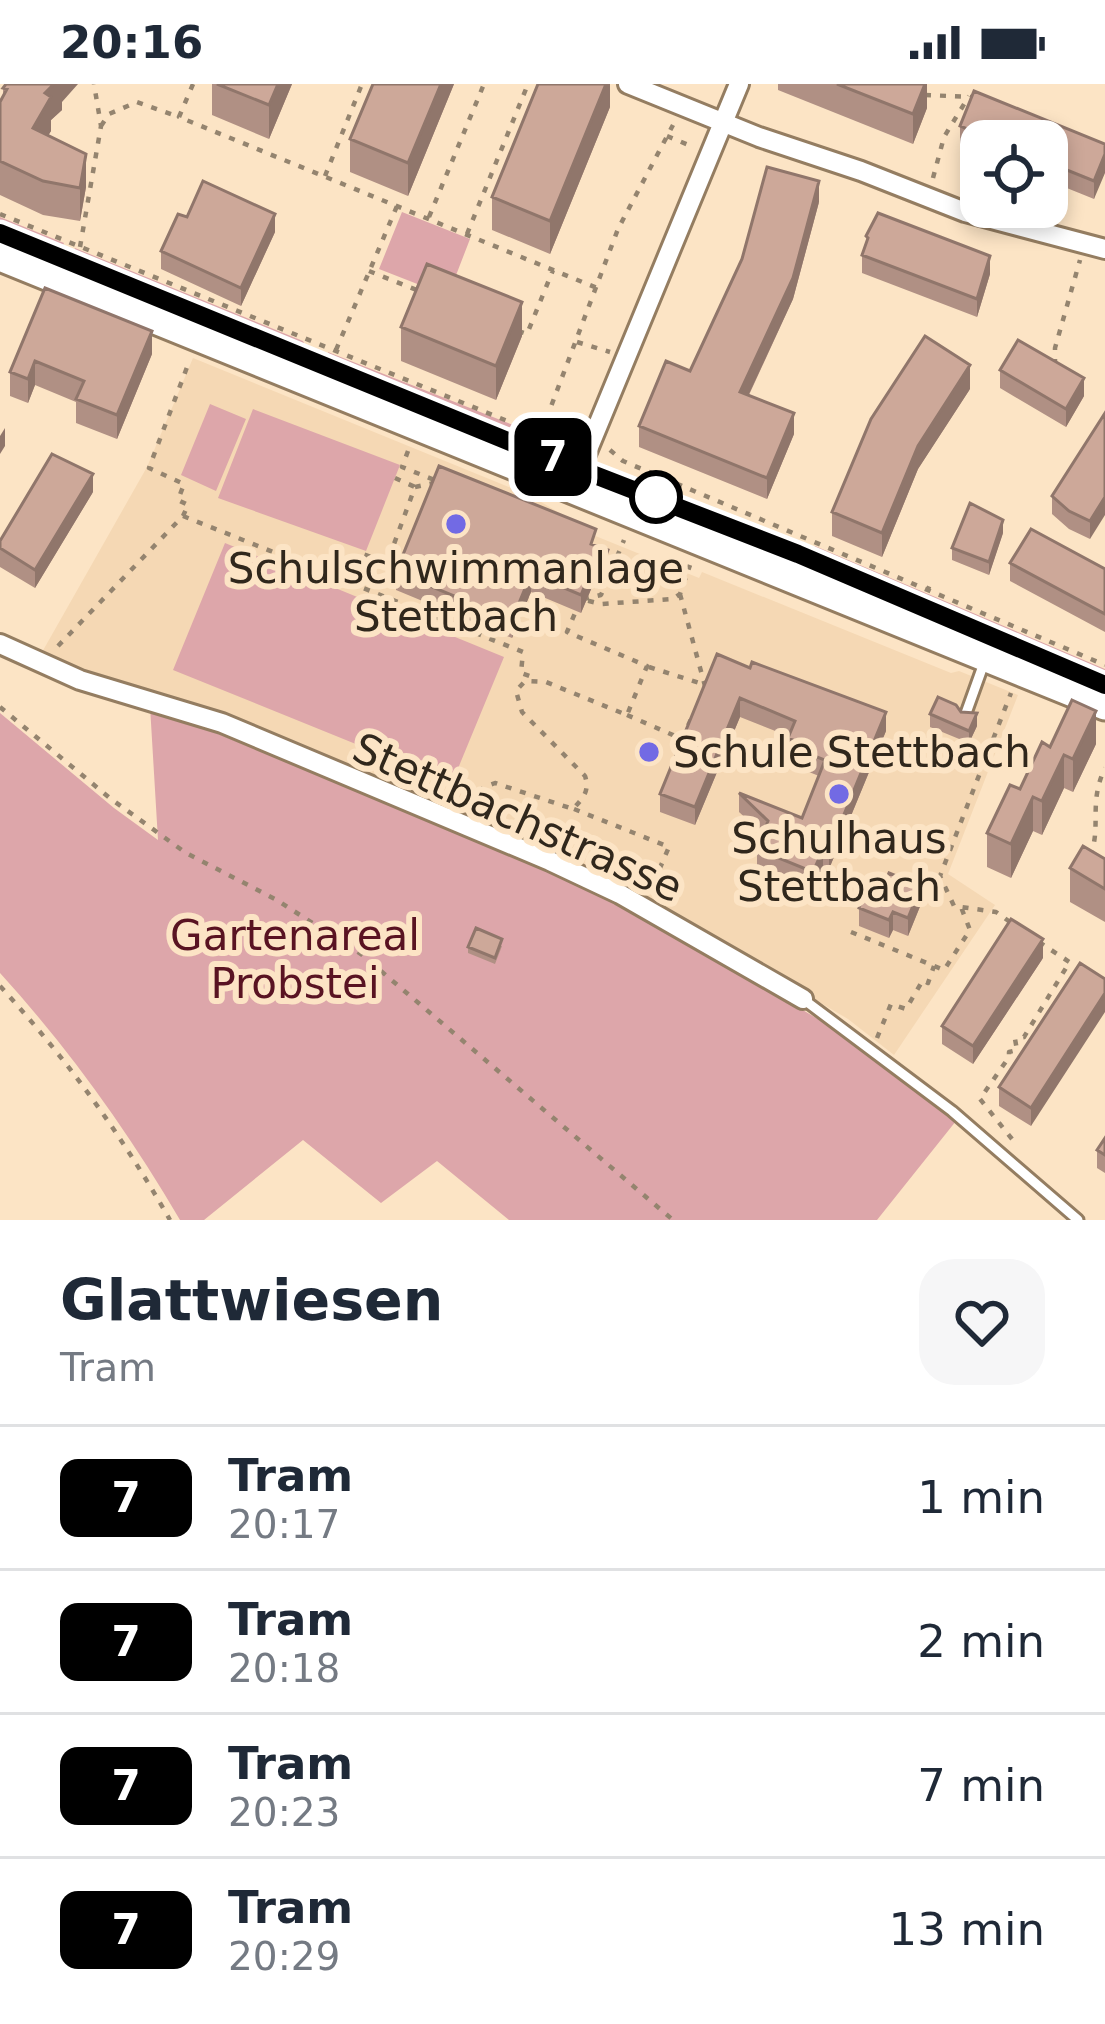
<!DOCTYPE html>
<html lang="en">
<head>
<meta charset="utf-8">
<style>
  :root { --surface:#fff; --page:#f6f6f7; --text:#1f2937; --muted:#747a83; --line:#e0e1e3 }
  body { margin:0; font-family:"DejaVu Sans",sans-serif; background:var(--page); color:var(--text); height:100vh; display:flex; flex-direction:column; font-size:45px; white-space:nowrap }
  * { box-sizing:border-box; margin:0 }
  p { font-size:39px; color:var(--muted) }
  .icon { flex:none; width:66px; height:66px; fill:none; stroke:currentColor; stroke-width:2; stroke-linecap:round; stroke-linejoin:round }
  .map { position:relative; height:1136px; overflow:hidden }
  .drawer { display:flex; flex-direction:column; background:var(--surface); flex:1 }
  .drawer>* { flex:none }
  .badge { padding:0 24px; border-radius:18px; font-size:42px; line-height:78px }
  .buttons { position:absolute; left:960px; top:36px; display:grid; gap:24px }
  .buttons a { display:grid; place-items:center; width:108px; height:108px; border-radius:24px; background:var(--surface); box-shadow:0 6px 18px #0003; font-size:60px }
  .map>.badge { position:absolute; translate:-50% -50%; box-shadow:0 0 0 6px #fff }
  .round { display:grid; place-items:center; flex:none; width:126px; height:126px; border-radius:36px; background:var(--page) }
  .headline { display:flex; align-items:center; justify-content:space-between; height:204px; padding:0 60px }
  h1 { font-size:57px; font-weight:700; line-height:90px }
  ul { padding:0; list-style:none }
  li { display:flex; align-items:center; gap:36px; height:144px; padding:0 60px; border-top:3px solid var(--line) }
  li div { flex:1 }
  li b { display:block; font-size:45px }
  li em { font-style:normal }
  li .badge { min-width:132px; font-weight:700; text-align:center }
  .status { display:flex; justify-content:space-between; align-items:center; height:84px; padding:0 60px; background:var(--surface); direction:ltr }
  .status svg { height:33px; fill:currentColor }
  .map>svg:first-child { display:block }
  .built { fill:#f5d8b4 }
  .green { fill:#dda6aa }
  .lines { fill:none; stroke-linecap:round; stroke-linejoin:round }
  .lane-casing { stroke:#947d61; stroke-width:15 }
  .street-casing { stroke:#947d61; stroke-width:24 }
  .secondary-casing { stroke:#947d61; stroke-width:33 }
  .path { stroke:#94846f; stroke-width:4.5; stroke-dasharray:6 9; stroke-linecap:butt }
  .lane { stroke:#fff; stroke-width:9 }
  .street { stroke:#fff; stroke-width:18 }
  .secondary { stroke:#fff; stroke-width:27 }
  .tram { stroke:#8e7e6a; stroke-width:3 }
  .wall { fill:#b09084 }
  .shaded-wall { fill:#90766b }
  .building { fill:#cda899; stroke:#90766b; stroke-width:3 }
  .line-casing { stroke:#fff; stroke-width:27 }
  .line { stroke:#000; stroke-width:18 }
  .stop-dot { fill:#fff; stroke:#000; stroke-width:6 }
  .poi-dot { fill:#726ae4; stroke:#fce4c5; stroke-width:4.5 }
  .labels { text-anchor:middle; stroke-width:12; stroke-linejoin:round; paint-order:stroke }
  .poi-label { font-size:42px; fill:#30271c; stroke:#fce4c5 }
  .street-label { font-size:42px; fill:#30271c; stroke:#fce4c5 }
  .park-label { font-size:42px; fill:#591322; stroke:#fce4c5 }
</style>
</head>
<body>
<div class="status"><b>20:16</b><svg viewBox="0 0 49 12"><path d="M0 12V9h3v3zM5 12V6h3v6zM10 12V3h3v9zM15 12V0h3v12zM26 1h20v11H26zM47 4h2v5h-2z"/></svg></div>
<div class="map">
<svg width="1105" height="1136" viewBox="0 0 1105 1136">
  <rect width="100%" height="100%" fill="#fce4c5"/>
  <path class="built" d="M193 274 531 412 563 431 561 438 699 494 702 488 951 589 959 587 1018 611 948 790 995 821 894 971 848 935 623 803 553 771 155 608 82 590 41 570 147 383Z"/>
  <path class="green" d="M402 128 470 155 448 212 379 185Z
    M0 133 64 159 54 182 0 158Z
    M75 164 303 257 304 259 281 271 79 193 80 187 67 183Z
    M328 268 574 365 561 380H549L334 293Z
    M210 320 246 335 216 407 181 391Z
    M253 325 400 381 366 467 218 414Z
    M225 459 504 573 452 699 173 586Z
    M815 462 1105 585V607L805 484Z
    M150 622 547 784 616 816 840 948 956 1037 877 1136H509L437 1077 381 1119 303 1056 204 1136H180C128 1047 69 965 0 889V629L114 724 158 756Z"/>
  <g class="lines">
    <g class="lane-casing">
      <path id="lane" d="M965 632 984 579
        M803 915 952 1027 1078 1136"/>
    </g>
    <g class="street-casing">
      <path id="street" d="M628 0 759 53 861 87 965 128 1105 165
        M572 404 739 0
        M0 560 80 596 222 639 550 777 620 810 803 915"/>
    </g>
    <g class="secondary-casing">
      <path id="secondary" d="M0 173 1105 622"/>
    </g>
    <path class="path" d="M193 0 179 33 597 204
      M925 11 973 13
      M101 42 109 30 137 18 179 33
      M667 52 691 62
      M325 92 362 0
      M933 94 944 53 969 12
      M0 130 505 336 541 349 569 352
      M429 133 484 0
      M467 150 528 0
      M80 163 101 42 94 0
      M369 187 419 207
      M518 247 527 250 553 186
      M577 258 610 268
      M336 266 397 122
      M1055 281V264L1080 176
      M541 349 618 145 673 41
      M610 366 623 377 1105 581
      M408 367 402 383 437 397
      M395 394 415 403
      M183 432 523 568 521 589 535 594
      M339 493 344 480 356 485 363 470 387 479 415 403 434 399
      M927 508 932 495
      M680 510 705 602
      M583 515 601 511 624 456
      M58 562 183 432 188 421 178 416 184 400 149 384 189 278
      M649 583 706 601
      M0 623 111 715 186 769 275 815 361 870 673 1136
      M627 631 682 655 691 635
      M470 720 484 703 495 699 573 725C583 714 590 707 585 692L522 628 516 607 525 597 546 598 627 631 647 582 567 548 581 515 601 520 673 515 680 510 690 481
      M574 725 669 763 650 807
      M1090 772C1102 743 1088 719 1105 684
      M1010 838 996 828 954 822 940 792 1011 609
      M851 848 944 886 970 846 961 823
      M1039 858 1080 885
      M0 902C69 978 119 1047 170 1136
      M877 954 891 920 906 925 923 896 928 899 934 882
      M1012 1055 980 1015 1009 973V968L1017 966 1015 955 1024 953 1069 879"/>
    <use href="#lane" class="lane"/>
    <use href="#street" class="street"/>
    <use href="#secondary" class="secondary"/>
    <path class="tram" d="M0 139 515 350 660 404 1105 591"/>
  </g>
  <path class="wall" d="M212 0H292L269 55 212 31Z
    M373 0H454L408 112 350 88V55Z
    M610 0V23L550 170 492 146V113Z
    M778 0H927V24L913 60 778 6Z
    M3 4 62 18V26L51 36V47L48 51 86 103 80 137 43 131 0 111V18L3 11Z
    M960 42 1105 60 1094 115 1047 96V57H981V69L960 60Z
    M819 118 793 215 749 311 794 350 767 415 639 363V342L690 287Z
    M187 133 275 148 241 222 161 185V167Z
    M866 152 990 190 977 233 862 189V171L866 161Z
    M45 204 152 270 117 355 76 339V318L35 301 28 319 10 312V288Z
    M401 243 522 252 496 316 401 277Z
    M1000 286 1084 312 1066 343 1000 304Z
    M970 305 918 385 882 473 832 452V428Z
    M1105 329 1090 455 1069 445 1052 430V412Z
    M93 408 35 504 0 483V457Z
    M1003 449 989 491 952 476V464Z
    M596 462 608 485 600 505 592 503 581 529 531 508 512 554 396 506V488Z
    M1010 479 1105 485V548L1010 497Z
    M717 570 886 647 829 785 823 783 813 806 757 783V765L763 750 739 728V709L802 734 819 692 809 688V681L788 672V652L740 633 695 741 660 728V710Z
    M961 628 977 642 969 659 930 643V630Z
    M1096 660 1073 708 1064 704 1042 751 1033 747 1011 794 987 783V749L1050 663Z
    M1105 775V838L1070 818V784Z
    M881 808 921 820 908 852 893 846 889 854 859 842V824Z
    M502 862 495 880 468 869V863Z
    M1043 874 973 980 942 960V942Z
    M1080 879 1031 1042 999 1022V1003Z
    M1105 1054V1089L1097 1084V1066Z"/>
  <path class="shaded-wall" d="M54 0H78L62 18V26L51 36V47L33 77V44L45 9Z
    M278 0H292L269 55V21Z
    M441 0H454L408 112V79Z
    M606 0H610V23L550 170V137Z
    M925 0H927V24L913 60V30Z
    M86 70V103L80 137V104Z
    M1105 70V89L1094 115V97Z
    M819 97V118L793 215 740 329V308Z
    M275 130V148L241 222V204Z
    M990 172V190L977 233V215Z
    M522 218V252L496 316V282Z
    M152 247V270L117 355V331Z
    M35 277V301L28 319V295Z
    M970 281V305L918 385 882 473V449L918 362Z
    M1084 294V312L1066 343V325Z
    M794 329V350L767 415V394Z
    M5 344V362L0 370V352Z
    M93 390V408L35 504V486Z
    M1105 413V431L1090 455V437Z
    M1003 436V449L989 491V478Z
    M608 466V485L600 505V487Z
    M592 484V503L581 529V511Z
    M531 490V508L512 554V536Z
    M740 614V633L695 741V723Z
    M1096 627V660L1073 708V675Z
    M886 628V647L829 785V767Z
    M977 629V642L969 659V647Z
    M1064 671V704L1042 751V717Z
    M1033 713V747L1011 794V760Z
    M823 765V783L813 806V788Z
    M921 802V820L908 852V834Z
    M893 828V846L889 854V836Z
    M1043 855V874L973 980V962Z
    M1105 909V928L1031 1042V1024Z"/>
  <path class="building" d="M6 0H54L45 9 51 13 33 44 86 70 80 104 43 97 0 77V18L7 5 3 4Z
    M217 0H278L269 21Z
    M373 0H441L408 79 350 55Z
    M538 0H606L550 137 492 113Z
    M837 0H925L913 30Z
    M974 7 1105 60V70L1094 97 1047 78V57H996L960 42Z
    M767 83 819 97 793 194 740 308 794 329 767 394 639 342 666 277 690 287 742 175Z
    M203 97 275 130 241 204 161 167 178 130 187 133Z
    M878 129 990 172 977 215 862 171 868 154 866 152Z
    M427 180 522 218 496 282 401 243Z
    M45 204 152 247 117 331 76 315 84 297 35 277 28 295 10 288Z
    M925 252 970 281 918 362 882 449 832 428 871 335Z
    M1018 256 1084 294 1066 325 1000 286Z
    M1105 329V413L1090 437 1069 427 1052 412Z
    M52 370 93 390 35 486 0 464V457Z
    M439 382 596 445 591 460 608 466 600 487 592 484 581 511 531 490 512 536 396 488Z
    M970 419 1003 436 989 478 952 464Z
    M1031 445 1105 485V530L1010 479Z
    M717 570 750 584 752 578 886 628 829 767 823 765 813 788 757 765 768 737 739 709 802 734 825 676 809 670 811 664 788 654 795 637 740 614 695 723 660 710Z
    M938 613 956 621 961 628 977 629 969 647 930 630Z
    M1072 616 1096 627 1073 675 1064 671 1042 717 1033 713 1011 760 987 749 1010 701 1020 705 1042 658 1050 663Z
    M1083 762 1105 775V805L1070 784Z
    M889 789 921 802 908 834 893 828 889 836 859 824 867 802 881 808Z
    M1011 835 1043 855 973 962 942 942Z
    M476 844 502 855 495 874 468 863Z
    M1080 879 1105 895V909L1031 1024 999 1003Z
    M1105 1054V1071L1097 1066Z"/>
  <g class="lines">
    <g class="line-casing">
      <path id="line" d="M0 149 510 358 798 470 1105 601"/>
    </g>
    <use href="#line" class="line"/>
  </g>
  <circle class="stop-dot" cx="656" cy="413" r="24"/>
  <g class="poi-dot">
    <circle cx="456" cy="440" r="12"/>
    <circle cx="649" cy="668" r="12"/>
    <circle cx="839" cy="710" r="12"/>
  </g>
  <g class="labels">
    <g class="poi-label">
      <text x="456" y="499">Schulschwimmanlage<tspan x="456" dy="48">Stettbach</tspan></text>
      <text x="673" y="683" text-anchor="start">Schule Stettbach</text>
      <text x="839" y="769">Schulhaus<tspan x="839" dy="48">Stettbach</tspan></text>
    </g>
    <g class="street-label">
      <text transform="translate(518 733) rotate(24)" y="15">Stettbachstrasse</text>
    </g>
    <g class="park-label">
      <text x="295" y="866">Gartenareal<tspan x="295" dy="48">Probstei</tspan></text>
    </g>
  </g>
</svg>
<div class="buttons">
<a><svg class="icon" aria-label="locate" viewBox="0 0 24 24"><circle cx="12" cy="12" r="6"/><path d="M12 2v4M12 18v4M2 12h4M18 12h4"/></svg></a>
</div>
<b class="badge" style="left:553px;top:373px;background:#000;color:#fff">7</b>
</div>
<section class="drawer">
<div class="headline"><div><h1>Glattwiesen</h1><p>Tram</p></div><a class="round"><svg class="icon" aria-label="heart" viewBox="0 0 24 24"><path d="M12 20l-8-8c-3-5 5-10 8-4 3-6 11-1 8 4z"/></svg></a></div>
<ul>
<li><span class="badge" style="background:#000;color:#fff">7</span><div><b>Tram</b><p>20:17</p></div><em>1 min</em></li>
<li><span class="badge" style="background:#000;color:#fff">7</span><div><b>Tram</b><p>20:18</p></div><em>2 min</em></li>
<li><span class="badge" style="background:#000;color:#fff">7</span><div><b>Tram</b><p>20:23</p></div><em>7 min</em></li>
<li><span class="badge" style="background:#000;color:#fff">7</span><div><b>Tram</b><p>20:29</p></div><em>13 min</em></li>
</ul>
</section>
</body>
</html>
